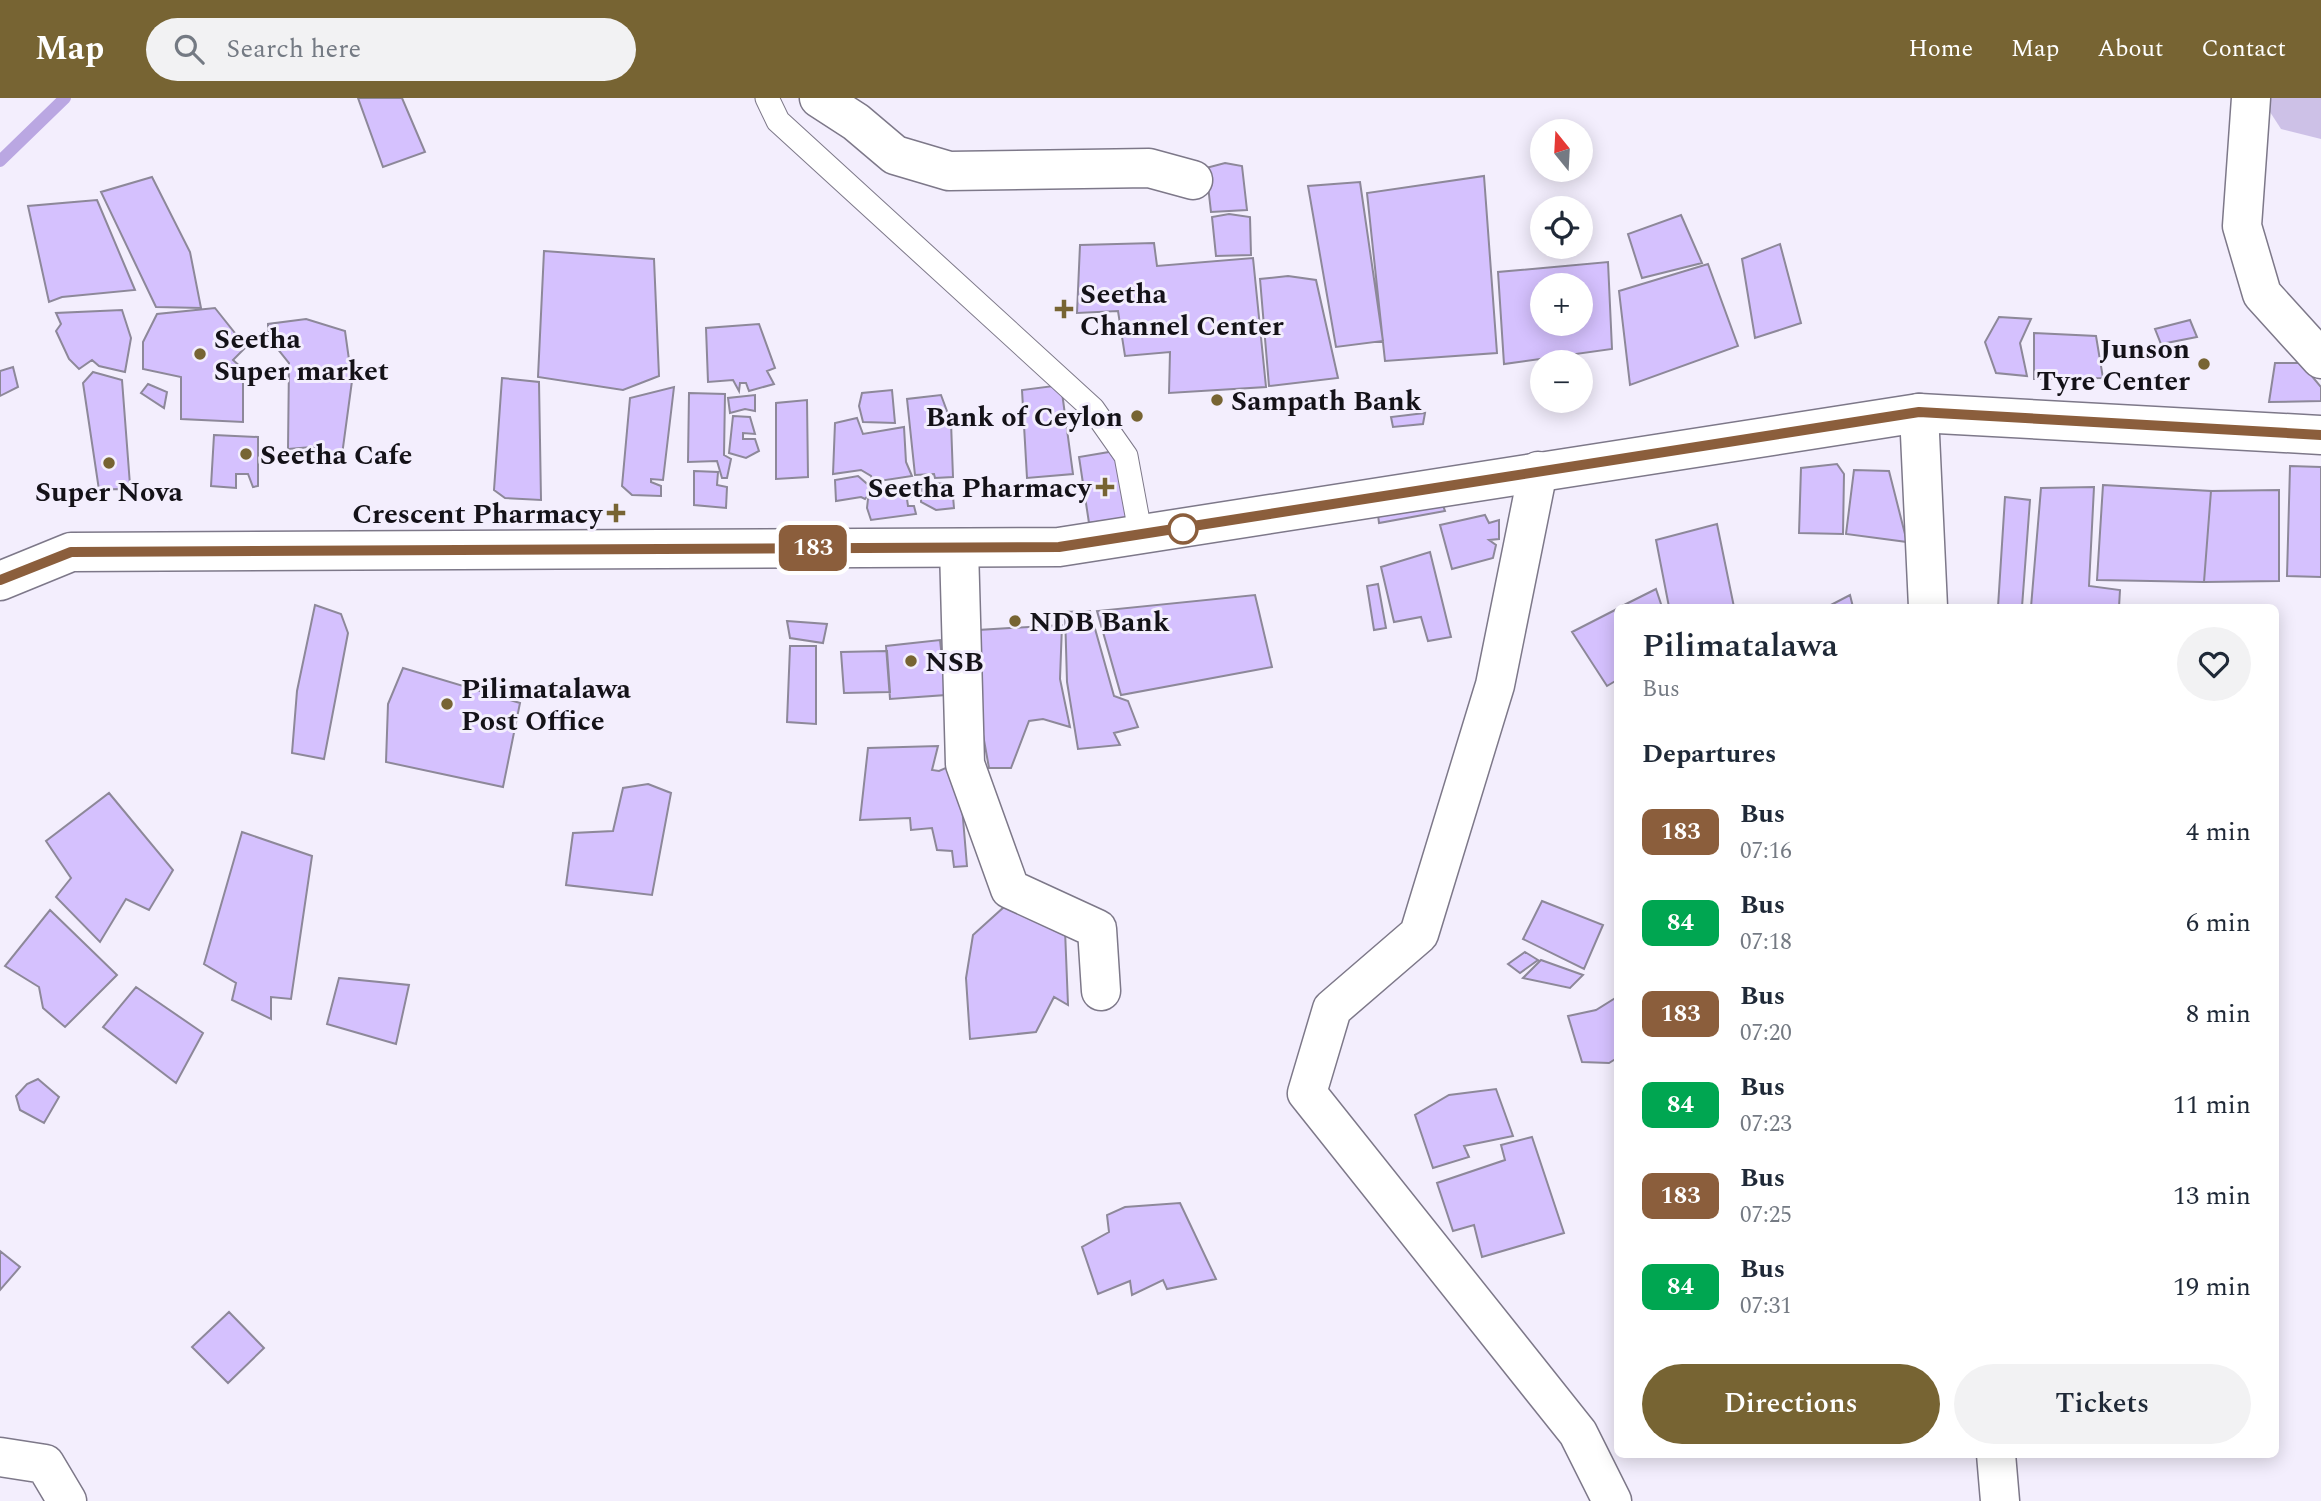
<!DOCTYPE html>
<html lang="en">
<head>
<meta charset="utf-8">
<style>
  :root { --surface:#fff; --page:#f2f2f3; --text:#1f2937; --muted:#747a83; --accent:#776433 }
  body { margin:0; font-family:Spectral,serif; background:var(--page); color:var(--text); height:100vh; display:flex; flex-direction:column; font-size:26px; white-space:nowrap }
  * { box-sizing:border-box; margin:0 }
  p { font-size:23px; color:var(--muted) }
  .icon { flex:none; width:38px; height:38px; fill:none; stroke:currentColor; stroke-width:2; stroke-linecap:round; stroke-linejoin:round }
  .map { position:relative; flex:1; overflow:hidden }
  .drawer { position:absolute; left:1614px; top:506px; width:665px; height:854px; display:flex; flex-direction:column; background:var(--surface); border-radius:10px; box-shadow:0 4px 18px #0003 }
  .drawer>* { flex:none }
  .badge { padding:0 14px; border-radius:10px; font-size:24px; line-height:46px }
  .needle { width:46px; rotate:342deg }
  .fabs { position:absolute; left:1530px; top:21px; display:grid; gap:14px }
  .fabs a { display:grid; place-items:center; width:63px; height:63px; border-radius:50%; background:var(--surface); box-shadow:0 4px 18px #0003; font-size:35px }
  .map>.badge { position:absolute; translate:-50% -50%; box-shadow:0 0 0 4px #fff }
  h2 { padding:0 28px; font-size:26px; line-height:63px }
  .round { display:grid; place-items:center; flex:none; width:74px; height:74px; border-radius:37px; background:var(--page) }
  .headline { display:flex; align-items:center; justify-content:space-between; height:119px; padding:0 28px }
  h1 { font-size:33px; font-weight:600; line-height:52px }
  .button { display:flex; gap:14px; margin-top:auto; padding:14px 28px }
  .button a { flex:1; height:80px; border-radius:42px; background:var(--accent); color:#fff; font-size:28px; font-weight:600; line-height:80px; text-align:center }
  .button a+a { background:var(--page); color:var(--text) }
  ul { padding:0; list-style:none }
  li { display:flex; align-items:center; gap:21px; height:91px; padding:0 28px }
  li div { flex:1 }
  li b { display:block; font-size:26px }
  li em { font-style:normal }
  li .badge { min-width:77px; font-weight:700; text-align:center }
  header { display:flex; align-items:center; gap:42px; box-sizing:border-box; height:98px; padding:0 35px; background:var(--accent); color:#fff }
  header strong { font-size:33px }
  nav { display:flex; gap:38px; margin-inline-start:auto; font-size:24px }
  .search { width:490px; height:63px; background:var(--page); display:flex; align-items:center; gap:18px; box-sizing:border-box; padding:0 24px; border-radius:38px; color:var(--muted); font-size:26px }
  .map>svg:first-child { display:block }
  .green { fill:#cdc1e7 }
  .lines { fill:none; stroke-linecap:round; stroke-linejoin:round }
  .stream { stroke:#baa7e2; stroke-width:12 }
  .building { fill:#d5c1fe; stroke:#8d8899; stroke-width:2; fill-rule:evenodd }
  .lane-casing { stroke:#7d7889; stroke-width:25 }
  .street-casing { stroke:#7d7889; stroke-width:41 }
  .highway-casing { stroke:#7d7889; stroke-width:41 }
  .lane { stroke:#fff; stroke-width:23 }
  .street { stroke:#fff; stroke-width:38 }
  .highway { stroke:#fff; stroke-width:38 }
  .line-casing { stroke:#fff; stroke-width:16 }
  .line { stroke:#8b5e3c; stroke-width:10 }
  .poi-dot { fill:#776433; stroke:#f3eefd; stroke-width:2.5 }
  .stop-dot { fill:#fff; stroke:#8b5e3c; stroke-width:3.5 }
  .labels { text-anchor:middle; stroke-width:6; stroke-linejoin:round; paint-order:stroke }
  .poi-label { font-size:28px; font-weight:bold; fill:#141218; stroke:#f3eefd; text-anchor:start }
</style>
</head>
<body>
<header>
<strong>Map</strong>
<div class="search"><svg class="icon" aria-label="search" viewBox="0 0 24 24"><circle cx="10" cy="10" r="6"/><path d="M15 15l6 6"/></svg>Search here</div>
<nav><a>Home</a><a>Map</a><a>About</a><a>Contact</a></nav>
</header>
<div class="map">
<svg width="2321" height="1403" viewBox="0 0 2321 1403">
  <rect width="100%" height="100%" fill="#f3eefd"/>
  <path class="green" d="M2261 0H2321V41L2281 31Z"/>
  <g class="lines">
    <path class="stream" d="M0 63 65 0"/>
  </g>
  <path class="building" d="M358 0H402L425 54 383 69Z
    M1225 65 1242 68 1247 112 1211 114 1206 70Z
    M1484 78 1497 255 1385 263 1367 95Z
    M152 79 190 154 201 210 156 209 101 94Z
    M1360 84 1383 243 1336 249 1308 88Z
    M97 102 135 192 62 199 49 204 28 108Z
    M1229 116 1250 119 1251 157 1216 158 1212 119Z
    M1681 117 1702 165 1642 180 1628 136Z
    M1154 145 1157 168 1253 160 1266 289 1169 295 1170 254 1125 258 1118 213 1077 215 1080 147Z
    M1780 146 1801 225 1755 240 1742 161Z
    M544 153 654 161 659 278 623 292 538 279Z
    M1608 164 1612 251 1504 266 1498 174ZM1542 187H1580V226H1542Z
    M1708 166 1738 248 1630 287 1619 193Z
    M1288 178 1316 182 1338 280 1269 288 1260 181Z
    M215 210 246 249 233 262 243 271V324L181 321V279L143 271V244L157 216Z
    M122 212 131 240 125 274 99 268 92 262 79 271 69 261 56 233 61 226 56 215Z
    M1999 219 2031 221 2020 245 2027 278 1996 275 1985 244Z
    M306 221 345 233 352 283 342 357 312 349 288 351 289 265 268 239V226Z
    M2190 222 2197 239 2161 246 2155 231Z
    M759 226 775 270 767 273 774 286 749 293 746 285H740L739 293 733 282 708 284 706 230Z
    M2034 235 2096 238 2103 280 2034 281Z
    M2275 265H2301L2321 289V303L2269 304Z
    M13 269 18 289 0 298V273Z
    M93 274 122 282 131 400 118 391 99 392 83 285Z
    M502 280 539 284 541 402 505 400 494 392Z
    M148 286 167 294 164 310 141 295Z
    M1061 287 1073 376 1027 380 1022 292Z
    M674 289 663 382 651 381V384L661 388V398L632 397 622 388 630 300Z
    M892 292 895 325 863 324 859 308 862 295Z
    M689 295 725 296 724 357 731 361 727 380H722L717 363 688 364Z
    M755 297V313L745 311 730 315 728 300Z
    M941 297 951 324 953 379 935 380 934 376 915 377 907 301Z
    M807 302 808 379 776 381V305Z
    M1425 315 1423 326 1393 329 1391 319Z
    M733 318 750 319 755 336 743 335V341H755L759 353 746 360 729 355Z
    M857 320 863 336 904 329 906 364 912 378 873 384 871 378 861 372 833 376 835 325Z
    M214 337 258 339V388L253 389 248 376H236V390L211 388Z
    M1121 352 1132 419 1089 425 1079 359Z
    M1837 366 1844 376 1843 436 1799 435 1801 370Z
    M2290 368 2321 369V479L2287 478Z
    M1854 372 1889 373 1907 444 1846 436Z
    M694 373 718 374 717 387 727 389 726 410 694 407Z
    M858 378 873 391 865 401 861 399 836 403 835 382Z
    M922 385 952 386 954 410 936 412 921 404Z
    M907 387 912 398 907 401 908 408H914L916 416 871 422 867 410 868 401 879 389Z
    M2103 387 2211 393 2204 484 2097 482Z
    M2094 389 2089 488 2120 492 2119 509H2031L2041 390Z
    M2279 392V483L2204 484 2211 393Z
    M1439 396 1445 413 1379 425 1377 409Z
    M2005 399 2030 402 2022 509H1998Z
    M1485 417 1489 425 1499 422V441L1489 442 1496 447 1493 460 1452 471 1440 427Z
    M1717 426 1734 509H1669L1656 442Z
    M1430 454 1451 539 1428 543 1421 519 1394 524 1381 469Z
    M1378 486 1386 530 1374 532 1367 488Z
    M1656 491 1662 509H1620Z
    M1255 497 1272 569 1121 597 1097 513Z
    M1850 497 1853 509H1827Z
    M315 507 341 516 348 535 324 661 292 655 297 593Z
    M1617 511V582L1607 588 1572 534Z
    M1090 513 1114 598 1128 603 1138 629 1114 635 1120 647 1078 651 1067 584 1065 514Z
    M787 523 827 526 823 545 790 540Z
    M1062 527 1060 581 1070 629 1043 621 1029 623 1011 670H989L975 592 978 532Z
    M940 542 946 597 890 601 886 548Z
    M790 548H816V626L787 624Z
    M887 553 890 594 844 595 841 554Z
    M403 570 520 605 503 689 386 664 388 606Z
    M938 648 932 672 939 673 948 669 959 673 967 768 954 769 952 753 937 752 932 730 911 732 910 720 860 722 868 650Z
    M648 686 671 695 652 797 566 787 573 735 613 733 623 690Z
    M109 695 173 772 149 812 126 801 100 844 56 799 71 780 46 743Z
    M242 734 312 758 291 901 271 899V921L232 902 236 885 204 866Z
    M1542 803 1603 827 1584 871 1523 841Z
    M1004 809 1065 832 1068 907 1054 899 1036 934 970 941 966 880 973 837Z
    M50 812 117 877 65 929 43 910 39 889 5 868Z
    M1525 854 1538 862 1520 875 1508 866Z
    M1541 862 1583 877 1570 890 1523 880Z
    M339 880 409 887 396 946 327 926Z
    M136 889 203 935 176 985 103 929Z
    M1617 899V960L1609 965 1582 964 1568 918 1596 912Z
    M38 981 59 999 44 1025 20 1012 16 998 27 986Z
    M1496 991 1513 1038 1464 1048 1469 1059 1433 1070 1415 1017 1449 997Z
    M1532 1039 1564 1135 1482 1159 1474 1127 1453 1133 1437 1085 1505 1062 1501 1047Z
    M1180 1105 1216 1181 1167 1191 1163 1182 1132 1197 1130 1183 1098 1196 1082 1149 1109 1134 1107 1117 1125 1109Z
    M0 1153 20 1169 0 1192Z
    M229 1214 264 1250 228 1285 192 1249Z"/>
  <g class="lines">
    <g class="lane-casing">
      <path id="lane" d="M767 0 778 23 1093 311 1126 358 1141 439"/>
    </g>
    <g class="street-casing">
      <path id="street" d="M819 0 856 24 895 57 949 73 1149 70 1193 82
        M2251 0 2242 128 2262 196 2321 261
        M1919 315 1928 509
        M1538 373 1495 587 1419 836 1332 911 1307 995 1578 1335 1612 1403
        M959 450 965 666 1010 791 1097 831 1101 893
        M1996 1356 2000 1403
        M0 1359 45 1366 67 1403"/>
    </g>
    <g class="highway-casing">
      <path id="highway" d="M0 483 71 454 1059 449 1919 315 2321 337"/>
    </g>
    <use href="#lane" class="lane"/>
    <use href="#street" class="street"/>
    <use href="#highway" class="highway"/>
  </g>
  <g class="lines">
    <g class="line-casing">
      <path id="line" d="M0 482 71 454 1059 449 1919 314 2321 337"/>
    </g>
    <use href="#line" class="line"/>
  </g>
  <g class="poi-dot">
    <path d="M1060.5 200.5h7v7h7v7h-7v7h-7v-7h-7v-7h7z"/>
    <circle cx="200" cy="256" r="7"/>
    <circle cx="2204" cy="266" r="7"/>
    <circle cx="1217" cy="302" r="7"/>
    <circle cx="1137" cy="318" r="7"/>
    <circle cx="246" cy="356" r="7"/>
    <circle cx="109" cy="365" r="7"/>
    <path d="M1101.5 378.5h7v7h7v7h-7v7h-7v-7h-7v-7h7z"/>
    <path d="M612.5 404.5h7v7h7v7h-7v7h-7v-7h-7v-7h7z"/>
    <circle cx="1015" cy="523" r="7"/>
    <circle cx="911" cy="563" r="7"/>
    <circle cx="447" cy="606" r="7"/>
  </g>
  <circle class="stop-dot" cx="1183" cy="431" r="14"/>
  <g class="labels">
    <g class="poi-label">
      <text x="1080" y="205">Seetha<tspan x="1080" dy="32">Channel Center</tspan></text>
      <text x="214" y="250">Seetha<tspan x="214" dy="32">Super market</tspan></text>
      <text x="2190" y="260" text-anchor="end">Junson<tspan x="2190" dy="32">Tyre Center</tspan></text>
      <text x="1231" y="312">Sampath Bank</text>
      <text x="1123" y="328" text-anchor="end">Bank of Ceylon</text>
      <text x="260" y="366">Seetha Cafe</text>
      <text x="1091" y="399" text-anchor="end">Seetha Pharmacy</text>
      <text x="109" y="403" text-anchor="middle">Super Nova</text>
      <text x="602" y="425" text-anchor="end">Crescent Pharmacy</text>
      <text x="1029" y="533">NDB Bank</text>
      <text x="925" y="573">NSB</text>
      <text x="461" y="600">Pilimatalawa<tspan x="461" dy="32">Post Office</tspan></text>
    </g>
  </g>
</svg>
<div class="fabs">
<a><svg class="needle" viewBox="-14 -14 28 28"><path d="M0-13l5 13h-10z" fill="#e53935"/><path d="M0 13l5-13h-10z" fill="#747a83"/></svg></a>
<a><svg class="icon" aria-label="locate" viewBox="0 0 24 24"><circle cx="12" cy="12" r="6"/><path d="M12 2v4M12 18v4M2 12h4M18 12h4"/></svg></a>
<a>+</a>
<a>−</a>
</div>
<b class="badge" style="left:813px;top:450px;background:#8b5e3c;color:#fff">183</b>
<section class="drawer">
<div class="headline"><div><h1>Pilimatalawa</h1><p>Bus</p></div><a class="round"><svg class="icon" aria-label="heart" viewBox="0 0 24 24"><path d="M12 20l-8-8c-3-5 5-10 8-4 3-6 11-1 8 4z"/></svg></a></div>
<h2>Departures</h2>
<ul>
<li><span class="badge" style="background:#8b5e3c;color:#fff">183</span><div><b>Bus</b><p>07:16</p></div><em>4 min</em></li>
<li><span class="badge" style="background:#00a651;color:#fff">84</span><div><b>Bus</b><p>07:18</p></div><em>6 min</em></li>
<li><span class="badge" style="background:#8b5e3c;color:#fff">183</span><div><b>Bus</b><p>07:20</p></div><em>8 min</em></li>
<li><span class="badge" style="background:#00a651;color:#fff">84</span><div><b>Bus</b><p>07:23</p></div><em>11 min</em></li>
<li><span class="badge" style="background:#8b5e3c;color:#fff">183</span><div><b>Bus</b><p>07:25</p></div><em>13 min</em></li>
<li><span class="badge" style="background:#00a651;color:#fff">84</span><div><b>Bus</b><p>07:31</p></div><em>19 min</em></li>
</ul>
<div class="button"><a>Directions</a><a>Tickets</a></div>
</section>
</div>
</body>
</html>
